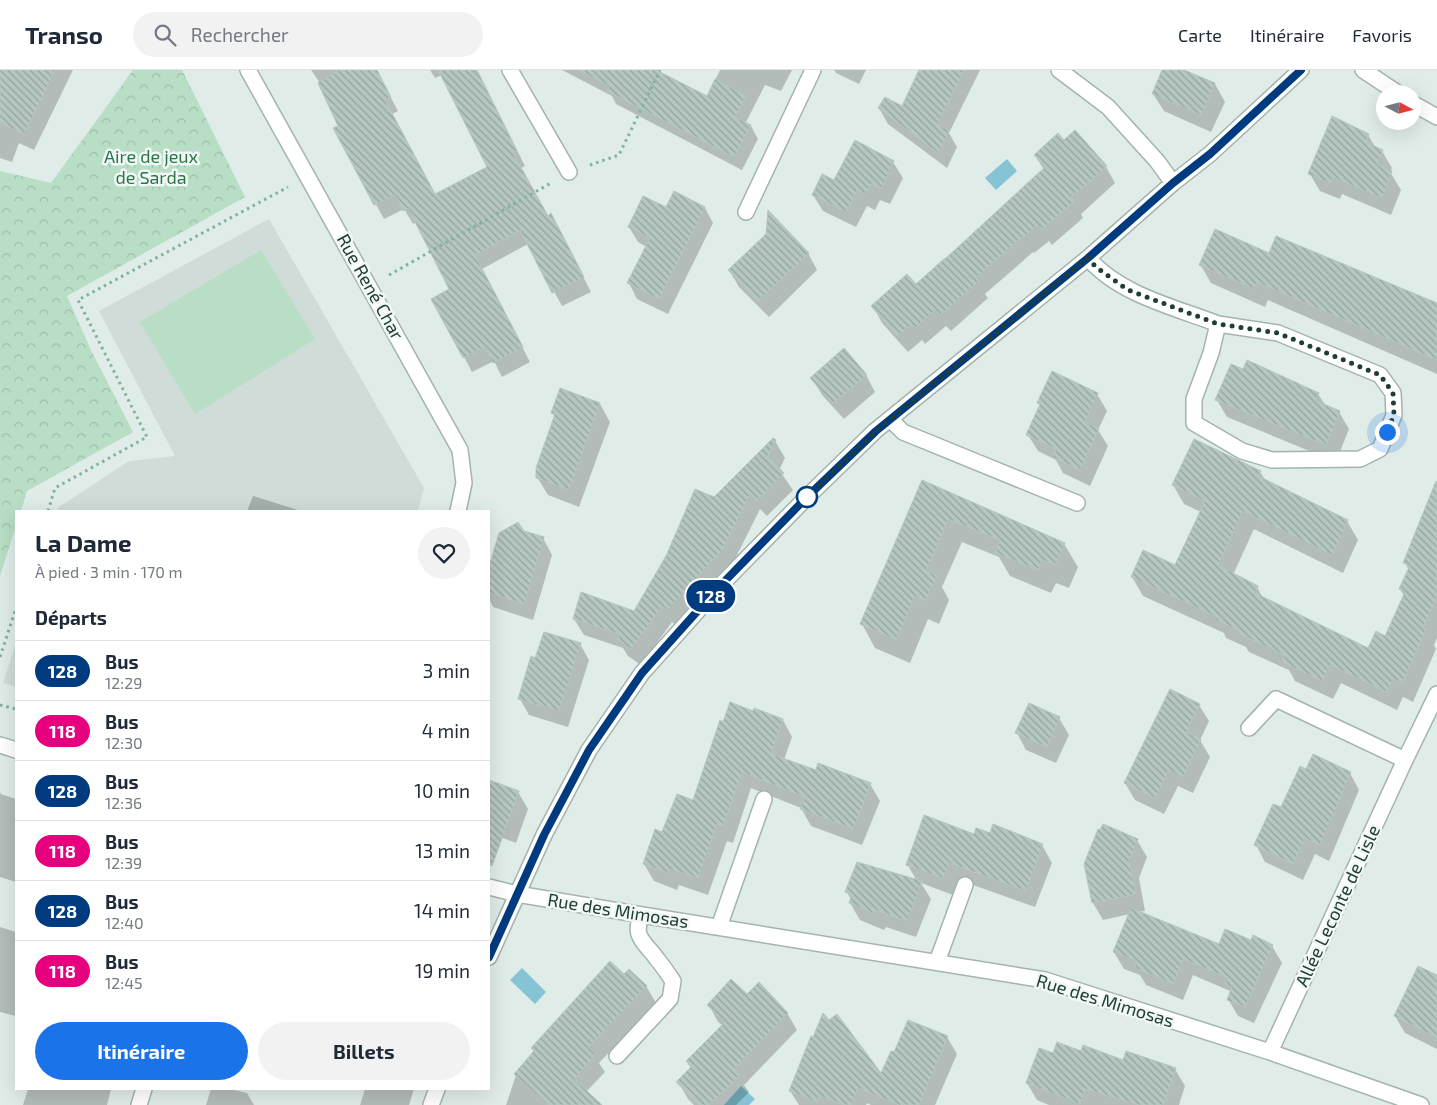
<!DOCTYPE html>
<html lang="fr">
<head>
<meta charset="utf-8">
<style>
  :root { --surface:#fff; --page:#f2f2f3; --text:#1f2937; --muted:#747a83; --line:#e0e1e3; --accent:#1a73e8 }
  body { margin:0; font-family:"Exo 2",sans-serif; background:var(--page); color:var(--text); height:100vh; display:flex; flex-direction:column; font-size:19px; white-space:nowrap }
  * { box-sizing:border-box; margin:0 }
  p { font-size:16px; color:var(--muted) }
  .icon { flex:none; width:28px; height:28px; fill:none; stroke:currentColor; stroke-width:2; stroke-linecap:round; stroke-linejoin:round }
  .map { position:relative; flex:1; overflow:hidden }
  .drawer { position:absolute; left:15px; top:440px; width:475px; height:580px; display:flex; flex-direction:column; background:var(--surface); border-radius:0px; box-shadow:0 5px 20px #0002 }
  .drawer>* { flex:none }
  .badge { padding:0 10px; border-radius:16px; font-size:18px; line-height:32px }
  .needle { width:32px; rotate:97deg }
  .fabs { position:absolute; left:1376px; top:15px; display:grid; gap:10px }
  .fabs a { display:grid; place-items:center; width:45px; height:45px; border-radius:50%; background:var(--surface); box-shadow:0 5px 20px #0002; font-size:25px }
  .you { position:absolute; width:25px; height:25px; margin:-12px; border:4px solid #fff; border-radius:50%; background:#1a73e8; box-shadow:0 0 0 8px #1a73e833 }
  .map>.badge { position:absolute; translate:-50% -50%; box-shadow:0 0 0 2px #fff }
  h2 { padding:0 20px; font-size:19px; line-height:45px }
  .round { display:grid; place-items:center; flex:none; width:52px; height:52px; border-radius:26px; background:var(--page) }
  .head { display:flex; align-items:center; justify-content:space-between; height:85px; padding:0 20px }
  h1 { font-size:24px; font-weight:700; line-height:38px }
  .primary-button { display:flex; gap:10px; margin-top:auto; padding:10px 20px }
  .primary-button a { flex:1; height:58px; border-radius:30px; background:var(--accent); color:#fff; font-size:20px; font-weight:700; line-height:58px; text-align:center }
  .primary-button a+a { background:var(--page); color:var(--text) }
  ul { padding:0; list-style:none }
  li { display:flex; align-items:center; gap:15px; height:60px; padding:0 20px; border-top:1px solid var(--line) }
  li div { flex:1 }
  li b { display:block; font-size:19px }
  li em { font-style:normal }
  li .badge { min-width:55px; font-weight:700; text-align:center }
  header { display:flex; align-items:center; gap:30px; box-sizing:border-box; height:70px; padding:0 25px; background:var(--surface); border-bottom:1px solid var(--line) }
  header strong { font-size:24px }
  nav { display:flex; gap:28px; margin-inline-start:auto; font-size:18px }
  .search { width:350px; height:45px; background:var(--page); display:flex; align-items:center; gap:12px; box-sizing:border-box; padding:0 18px; border-radius:28px; color:var(--muted); font-size:19px }
  .map>svg:first-child { display:block }
  .built { fill:#cfdcd7 }
  .grass { fill:#b8dec5 }
  .park { fill:url(#park-crowns) }
  .water { fill:#86c3d4 }
  .shadow { fill:#0003 }
  .building { fill:url(#building-back-hatch); stroke:#b3c6bf }
  .lines { fill:none; stroke-linecap:round; stroke-linejoin:round }
  .lane-casing { stroke:#a3b4af; stroke-width:18 }
  .street-casing { stroke:#a3b4af; stroke-width:18 }
  .path { stroke:#7fb1a4; stroke-width:3; stroke-dasharray:2.5 4; stroke-linecap:butt }
  .lane { stroke:#fff; stroke-width:15 }
  .street { stroke:#fff; stroke-width:15 }
  .line-casing { stroke:#fff; stroke-width:11 }
  .line { stroke:#003b80; stroke-width:8 }
  .walk { stroke:#203d37; stroke-width:5; stroke-dasharray:0 9 }
  .stop-dot { fill:#fff; stroke:#003b80; stroke-width:2.5 }
  .labels { text-anchor:middle; stroke-width:5; stroke-linejoin:round; paint-order:stroke }
  .park-label { font-size:18px; fill:#29764b; stroke:#f1f8f5 }
  .street-label { font-size:18px; fill:#203d37; stroke:#f1f8f5 }
</style>
</head>
<body>
<header>
<strong>Transo</strong>
<div class="search"><svg class="icon" aria-label="search" viewBox="0 0 24 24"><circle cx="10" cy="10" r="6"/><path d="M15 15l6 6"/></svg>Rechercher</div>
<nav><a>Carte</a><a>Itinéraire</a><a>Favoris</a></nav>
</header>
<div class="map">
<svg width="1437" height="1035" viewBox="0 0 1437 1035">
  <defs>
    <pattern id="park-crowns" width="20" height="18" patternUnits="userSpaceOnUse" patternTransform="scale(1.25)"><rect width="20" height="18" fill="#b8dec5"/><path d="M2 6a3 3 0 1 1 6 0M12 15a3 3 0 1 1 6 0" fill="none" stroke="#9ebfaa"/></pattern>
    <pattern id="building-back-hatch" width="6" height="6" patternUnits="userSpaceOnUse" patternTransform="scale(1.25)"><rect width="6" height="6" fill="#b6c7c1"/><path d="M-1 5l2 2M0 0l6 6M5-1l2 2" fill="none" stroke="#94a39e"/></pattern>
  </defs>
  <rect width="100%" height="100%" fill="#e0ece7"/>
  <path class="built" d="M269 149 424 418 418 441H57L59 437 129 391 175 386 99 241Z
    M16 572V617L3 613Z"/>
  <path class="grass" d="M261 180 315 269 195 344 140 252Z"/>
  <path class="park" d="M133 0H182L245 127 67 226 91 280 133 362 27 421 21 441H16V456L0 506V101L51 113Z"/>
  <path class="water" d="M1007 89 1017 101 996 120 985 108Z
    M522 898 546 922 535 934 510 910Z
    M741 1016 755 1029 749 1035H724Z"/>
  <path class="shadow" d="M6 0H73L34 80 19 73 12 92 0 88V12Z
    M311 0H376L398 41 392 44 435 125 488 97 442 5 435 8 430 0H477L525 96 521 98 548 147 559 159 591 222 562 236 528 174 482 199 530 292 502 307 494 291 472 302 433 229 451 220 417 152 413 154 404 139 384 149 335 59 339 56 318 10Z
    M562 0H653L707 27 720 0H792L781 21 765 15 745 54 751 56 758 69 742 100 616 34 612 26Z
    M834 0H866L859 14 836 3Z
    M920 0H980L949 63 957 77 947 98 888 54 879 38 902 37Z
    M1163 0H1181L1215 14 1225 32 1211 62 1164 41 1153 24Z
    M1368 65 1376 78 1382 81 1392 98 1390 102 1401 120 1391 145 1342 124 1340 129 1320 121 1310 104Z
    M1064 72 1106 97 1115 113 1081 144 1083 148 1052 175 1049 171 1034 183 1033 182 985 224 988 228 951 261 946 256 925 274 922 270 908 282 882 253 873 236 916 215 1044 100 1035 85Z
    M893 92 903 108 890 134 880 130 875 140 867 136 856 157 823 141 813 125 834 111Z
    M705 138 713 153 668 244 637 229 629 213 647 177 638 172 629 157 667 139Z
    M808 183 817 200 769 247 739 217 729 200Z
    M1270 185 1437 234V304L1268 230 1265 237 1211 213 1200 194Z
    M866 305 875 322 844 349 822 325 812 308Z
    M561 320 600 334 610 352 579 437 548 425 537 407 555 348 552 342Z
    M1097 324 1107 341 1098 360 1108 376 1090 416 1063 403 1056 390 1038 381 1028 365 1040 336 1039 332Z
    M1318 324 1326 336 1339 342 1349 359 1336 392 1227 347 1217 330Z
    M775 371 785 388 779 400 793 420 767 446 760 439 731 497 677 556 672 552 641 595 628 586 623 578 584 565 574 549 634 542 714 429Z
    M1260 402 1266 411 1347 451 1358 470 1343 503 1254 459 1233 505 1257 517 1263 528 1369 580 1386 567 1404 526 1400 519 1409 500 1405 493 1437 434V568L1434 575 1436 579 1413 632 1403 627 1397 640 1341 613 1333 629 1295 611 1289 600 1249 582 1246 577 1226 568 1224 563 1143 526 1132 507 1176 497 1201 442 1184 434 1173 415Z
    M922 412 1064 474 1078 497 1069 518 1056 513 1051 523 1010 506 999 487 962 472 942 517 949 530 939 554 928 549 910 593 875 578 862 554Z
    M253 426 301 441H247Z
    M523 462 543 468 552 485 533 550 493 537 489 529V503L500 464Z
    M580 574 589 590 568 657 529 645 520 629 536 589Z
    M1199 635 1209 651 1200 670 1210 687 1193 723 1178 716 1164 744 1135 730 1125 713Z
    M754 642 783 650 792 667 784 690 817 702 870 714 880 731 862 775 811 756 801 738 751 718 733 773 727 771 708 825 679 815 677 820 654 811 644 794 663 764 694 731 724 654Z
    M1059 648 1069 665 1056 693 1026 680 1017 663Z
    M1307 700 1350 703 1359 720 1329 791 1315 784 1303 810 1265 792 1256 775Z
    M489 711 518 722 528 739 516 773 489 763Z
    M0 722 1 724 16 729V812L0 807Z
    M975 765 1042 775 1052 793 1035 837 959 810 953 825 921 813 931 829 916 867 886 857 884 860 860 850 850 833 851 830 847 822 917 811 907 794Z
    M1137 770 1147 787 1139 808 1145 841 1138 842 1219 876 1251 872 1272 876 1282 893 1254 953 1238 946 1228 929 1230 921 1193 905 1183 930 1146 915 1140 905 1124 899 1114 882 1130 844 1103 850 1093 833 1085 794Z
    M0 857 16 862V946L0 942Z
    M624 906 646 916 656 933 599 993 605 1002 586 1022 600 1035H506L516 1005 535 983 532 978Z
    M1437 906V979L1405 963 1395 946Z
    M747 926 787 943 797 960 744 1015 749 1022 736 1035H694L688 1029 678 1012 691 999 687 991 723 956 718 952 709 935Z
    M947 967 957 984 935 1035H871L867 1033 866 1035H799L790 1021 882 1006 895 984Z
    M1082 983 1124 991 1175 999 1185 1016 1179 1035H1049L1037 1030 1027 1013 1054 985Z
    M28 1019H111L107 1035H23Z
    M211 1019H230L247 1023 254 1035H206Z
    M365 1019H414L409 1035H360Z"/>
  <path class="building" d="M0 0H55L24 64 0 53Z
    M339 0H377L391 27 385 30 435 124 487 97 438 0H477L517 81 513 83 548 146 551 143 584 207 552 223 520 160 475 185 523 277 493 293 485 277 463 288 431 229 449 219 408 138 403 141 395 125 374 135 333 58 338 56 318 13Z
    M578 0H656L707 26 715 9 746 26 735 47 751 55 734 87 607 21 609 16Z
    M919 0H964L937 54 949 61 938 83 878 38 885 27 902 36Z
    M1162 0H1184L1215 13 1201 45 1152 24Z
    M1332 46 1369 64 1366 72 1383 80 1377 94 1392 101 1382 128 1333 107 1330 113 1308 104Z
    M1075 60 1107 96 1071 127 1075 131 1042 159 1038 155 1024 167 1023 166 976 207 979 211 940 245 935 240 915 258 912 254 897 266 871 236 907 204 916 214 945 188V189L1045 97 1034 85 1058 63 1064 70Z
    M855 70 894 91 881 119 871 114 866 124 857 120 847 142 812 125 822 104 834 110Z
    M674 121 705 137 659 229 627 213 650 168 628 157 643 126 666 137Z
    M768 140 809 183 758 231 728 200 766 164Z
    M1215 159 1269 183 1276 166 1437 233V290L1257 212 1254 219 1199 195Z
    M844 278 867 305 833 333 810 308Z
    M1247 290 1319 323 1316 331 1340 341 1326 375 1215 330 1231 294 1243 299Z
    M1052 301 1098 323 1085 352 1099 358 1080 400 1052 387 1056 379 1026 365 1040 334 1037 333Z
    M560 318 600 333 569 420 536 408V398L555 344 551 343Z
    M773 368 776 370 768 386 784 403 757 431 750 424 722 480 667 540 662 536 631 579 617 569 620 564 573 549 581 522 634 541 666 486 695 419 714 427Z
    M1194 369 1261 401 1258 406 1348 450 1332 485 1243 441 1218 495 1258 516 1255 523 1368 578 1376 561 1385 566 1405 522 1399 519 1410 495 1403 493 1436 411 1437 412V526L1423 558 1426 559 1402 613 1393 609 1387 622 1330 595 1322 611 1282 592 1285 585 1237 563 1238 560 1214 549 1215 546 1131 507 1143 480 1175 495 1205 431 1172 415Z
    M922 410 1065 473 1055 495 1042 490 1038 500 995 483 1000 470 948 449 926 501 937 505 925 531 915 526 896 570 860 554Z
    M518 452 524 461 544 467 524 534 489 523V497L499 463Z
    M544 562 581 573 559 641 518 629 531 586 535 588Z
    M1170 619 1200 634 1186 662 1201 669 1183 707 1169 700 1155 728 1124 713Z
    M730 632 753 641 754 638 783 649 771 684 816 700 818 693 871 713 853 759 800 739 805 727 742 702 723 757 717 754 698 808 669 799 668 803 643 794 655 759 662 762 677 724 693 730 720 650 723 652Z
    M1029 633 1060 647 1047 677 1015 663Z
    M1313 684 1351 702 1320 775 1305 768 1293 794 1254 775 1273 734 1281 737 1300 696 1306 699Z
    M489 710 519 721 492 796 489 795Z
    M924 745 974 764 976 758 990 763 993 754 1043 774 1026 821 949 793 943 808 906 795Z
    M1103 754 1138 769 1129 790 1136 824 1092 833 1084 794 1098 759 1100 760Z
    M857 792 922 811 907 851 876 840 875 844 849 833 852 825 845 822Z
    M1131 838 1219 874 1225 859 1251 870 1253 865 1273 875 1245 937 1227 930 1232 917 1225 914 1228 908 1183 889 1173 914 1135 898 1137 891 1113 882Z
    M610 891 624 904 629 899 647 916 588 977 596 984 574 1009 602 1035H548L514 1004 534 981 531 978Z
    M1418 896 1437 905V968L1394 946Z
    M731 909 747 924 759 912 788 943 734 999 740 1005 709 1035H699L676 1012 691 997 686 991 725 952 707 935Z
    M823 943 829 950 837 944 881 1003 891 981 894 982 908 950 948 966 919 1035H899L858 1018 851 1035H844L820 1026 817 1032 789 1021 811 966 813 967Z
    M1057 972 1081 981 1083 975 1123 990 1126 981 1176 998 1163 1035H1139L1085 1019 1080 1034 1026 1013 1039 978 1053 983Z"/>
  <g class="lines">
    <g class="lane-casing">
      <path id="lane" d="M746 142 813 0
        M890 349 903 362 1077 433
        M139 1035 144 1019"/>
    </g>
    <g class="street-casing">
      <path id="street" d="M248 0 460 380 464 413 458 441
        M510 0 569 102
        M1059 0 1108 37 1157 91 1173 113
        M1363 0 1399 24
        M1412 33 1437 47
        M1088 188C1120 225 1174 237 1218 254L1211 283 1194 329V353L1242 381 1272 390 1360 389 1380 379 1394 345 1393 323 1380 305 1278 263 1218 254
        M1249 658 1276 629 1405 690
        M0 675 16 680
        M489 817 517 824 642 845 1045 910 1270 982 1421 1035
        M719 857 764 729
        M489 887 544 765 589 680 642 603 719 517 807 427 875 361 1088 188 1173 113 1210 84 1301 0
        M937 892 965 815
        M1270 982 1405 690 1437 624
        M617 986 670 929 673 911C668 904 663 896 657 889 646 873 631 867 642 845
        M431 1035 437 1019"/>
    </g>
    <path class="path" d="M590 95 619 85 660 0
      M389 205 551 113
      M48 441 55 418 147 367 78 230 288 117
      M0 587 16 538
      M0 635 16 639"/>
    <use href="#lane" class="lane"/>
    <use href="#street" class="street"/>
  </g>
  <g class="lines">
    <g class="line-casing">
      <path id="line" d="M489 887 544 765 589 680 642 603 719 517 807 427 876 361 1088 188 1173 113 1210 84 1301 0"/>
    </g>
    <use href="#line" class="line"/>
    <path class="walk" d="M807 427 876 361 1088 188 1096 197 1128 220 1218 254 1278 263 1380 305 1393 323 1394 345 1387 362"/>
  </g>
  <circle class="stop-dot" cx="807" cy="427" r="10"/>
  <g class="labels">
    <g class="park-label">
      <text x="151" y="93">Aire de jeux<tspan x="151" dy="21">de Sarda</tspan></text>
    </g>
    <g class="street-label">
      <text transform="translate(370 217) rotate(61)" y="6">Rue René Char</text>
      <text transform="translate(1338 836) rotate(-65)" y="6">Allée Leconte de Lisle</text>
      <text transform="translate(618 841) rotate(9)" y="6">Rue des Mimosas</text>
      <text transform="translate(1105 931) rotate(17)" y="6">Rue des Mimosas</text>
    </g>
  </g>
</svg>
<div class="fabs">
<a><svg class="needle" viewBox="-14 -14 28 28"><path d="M0-13l5 13h-10z" fill="#e53935"/><path d="M0 13l5-13h-10z" fill="#747a83"/></svg></a>
</div>
<div class="you" style="left:1387px;top:362px"></div>
<b class="badge" style="left:711px;top:526px;background:#003b80;color:#fff">128</b>
<section class="drawer">
<div class="head"><div><h1>La Dame</h1><p>À pied · 3 min · 170 m</p></div><a class="round"><svg class="icon" aria-label="heart" viewBox="0 0 24 24"><path d="M12 20l-8-8c-3-5 5-10 8-4 3-6 11-1 8 4z"/></svg></a></div>
<h2>Départs</h2>
<ul>
<li><span class="badge" style="background:#003b80;color:#fff">128</span><div><b>Bus</b><p>12:29</p></div><em>3 min</em></li>
<li><span class="badge" style="background:#e6007e;color:#fff">118</span><div><b>Bus</b><p>12:30</p></div><em>4 min</em></li>
<li><span class="badge" style="background:#003b80;color:#fff">128</span><div><b>Bus</b><p>12:36</p></div><em>10 min</em></li>
<li><span class="badge" style="background:#e6007e;color:#fff">118</span><div><b>Bus</b><p>12:39</p></div><em>13 min</em></li>
<li><span class="badge" style="background:#003b80;color:#fff">128</span><div><b>Bus</b><p>12:40</p></div><em>14 min</em></li>
<li><span class="badge" style="background:#e6007e;color:#fff">118</span><div><b>Bus</b><p>12:45</p></div><em>19 min</em></li>
</ul>
<div class="primary-button"><a>Itinéraire</a><a>Billets</a></div>
</section>
</div>
</body>
</html>
